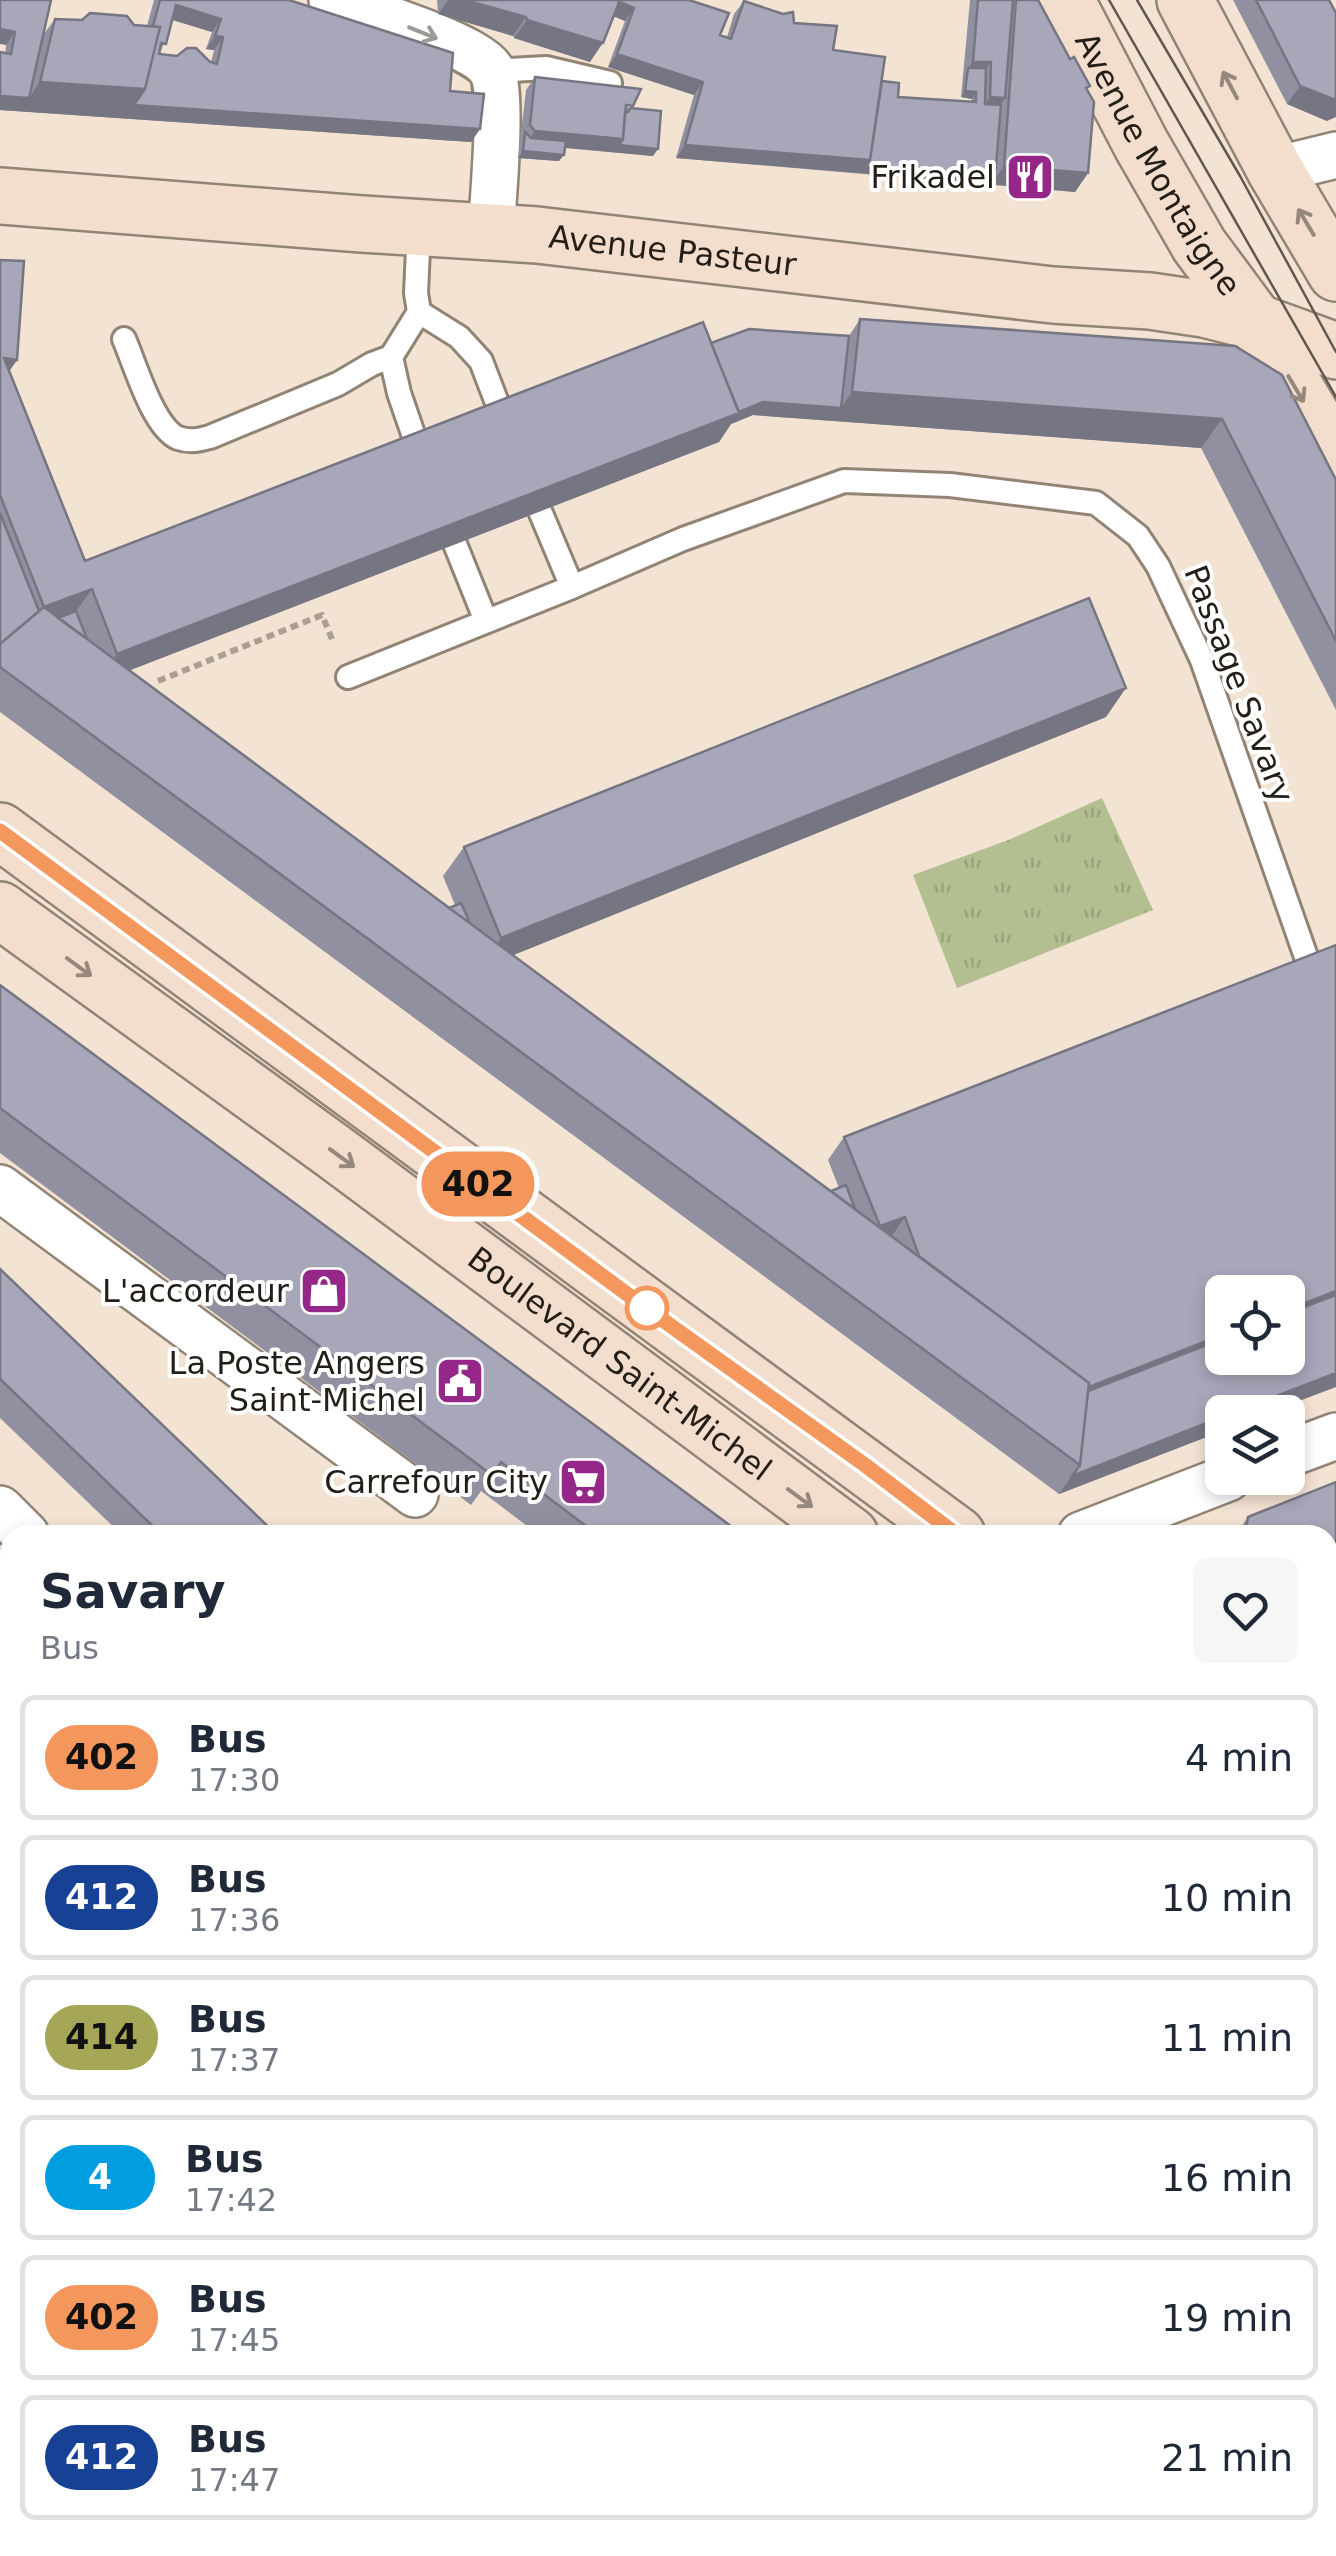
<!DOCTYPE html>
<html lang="en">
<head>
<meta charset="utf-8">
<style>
  :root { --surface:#fff; --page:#f6f6f7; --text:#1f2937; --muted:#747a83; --line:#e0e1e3 }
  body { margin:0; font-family:"DejaVu Sans",sans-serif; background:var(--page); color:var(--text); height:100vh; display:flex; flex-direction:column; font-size:38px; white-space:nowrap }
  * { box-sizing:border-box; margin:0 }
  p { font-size:32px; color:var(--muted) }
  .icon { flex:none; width:55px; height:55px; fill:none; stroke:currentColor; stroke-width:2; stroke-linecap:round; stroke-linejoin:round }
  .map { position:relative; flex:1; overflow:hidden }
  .side { position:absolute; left:0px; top:1525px; width:1338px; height:1032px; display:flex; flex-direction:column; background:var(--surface); border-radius:30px 30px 0 0; box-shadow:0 5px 15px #0003 }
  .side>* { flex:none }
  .badge { padding:0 20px; border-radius:32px; font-size:35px; line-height:65px }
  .controls { position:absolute; left:1205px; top:1275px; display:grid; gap:20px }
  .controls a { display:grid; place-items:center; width:100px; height:100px; border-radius:15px; background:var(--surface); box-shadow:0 5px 15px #0003; font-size:50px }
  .map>.badge { position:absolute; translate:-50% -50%; box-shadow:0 0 0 5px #fff }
  .round { display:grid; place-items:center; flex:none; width:105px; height:105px; border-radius:15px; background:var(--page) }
  .summary { display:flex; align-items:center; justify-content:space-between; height:170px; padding:0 40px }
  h1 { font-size:48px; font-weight:800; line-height:75px }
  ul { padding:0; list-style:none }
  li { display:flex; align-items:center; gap:30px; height:125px; margin:0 20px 15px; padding:0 20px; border:5px solid var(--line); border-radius:15px }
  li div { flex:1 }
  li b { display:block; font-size:38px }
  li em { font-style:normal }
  li .badge { min-width:110px; font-weight:700; text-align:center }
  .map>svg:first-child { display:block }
  .park { fill:url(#park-tufts) }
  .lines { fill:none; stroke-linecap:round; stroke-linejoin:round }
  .service-casing { stroke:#928475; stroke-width:28 }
  .minor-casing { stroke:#928475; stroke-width:50 }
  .secondary-casing { stroke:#928475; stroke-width:60 }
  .path { stroke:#ab9f92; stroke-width:6; stroke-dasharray:8 5; stroke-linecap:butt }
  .service { stroke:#fff; stroke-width:22 }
  .minor { stroke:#fff; stroke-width:45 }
  .secondary { stroke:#f3decd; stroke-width:55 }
  .tram { stroke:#60584f; stroke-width:2.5 }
  .wall { fill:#9090a0; fill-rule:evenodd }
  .shaded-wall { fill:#767582 }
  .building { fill:#a8a7ba; stroke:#767582; stroke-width:2.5; fill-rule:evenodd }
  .oneway { stroke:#9c9a97 }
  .oneway2 { stroke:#95887c }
  .line-casing { stroke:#fff; stroke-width:22 }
  .line { stroke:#f3975d; stroke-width:15 }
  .stop-dot { fill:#fff; stroke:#f3975d; stroke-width:5 }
  .labels { text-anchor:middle; stroke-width:8; stroke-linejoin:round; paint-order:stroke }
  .street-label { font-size:32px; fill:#231e18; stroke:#fff }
  .poi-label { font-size:32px; fill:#231e18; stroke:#fff; text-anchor:end }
</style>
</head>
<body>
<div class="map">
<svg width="1336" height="2556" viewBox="0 0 1336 2556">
  <defs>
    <pattern id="park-tufts" width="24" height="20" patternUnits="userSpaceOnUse" patternTransform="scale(2.5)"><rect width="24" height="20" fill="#b3bf91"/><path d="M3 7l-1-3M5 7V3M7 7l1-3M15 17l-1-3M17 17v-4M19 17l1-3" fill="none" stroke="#9aa47c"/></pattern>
  </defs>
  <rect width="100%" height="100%" fill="#f3e3d3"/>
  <path class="park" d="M1102 798 1153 910 957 988 913 875 1011 839Z
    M637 2548H1319L1323 2556H637Z"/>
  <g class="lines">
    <g class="service-casing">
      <path id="service" d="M492 71 546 68 610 83
        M419 312 416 293 419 227
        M124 339C135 364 153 427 178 438 190 442 199 440 210 437L338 384 372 364 391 357
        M420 454 399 393 391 357 419 312 459 337 481 361 504 421
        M540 511 572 587
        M455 544 486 621
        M348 677 572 587 683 539 844 481 950 485 1096 503 1138 536 1158 566 1202 660 1311 971
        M10 1609C0 1629 2 1649 10 1670
        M0 1887 10 1889
        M1328 2471 1336 2474
        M226 2556 228 2548"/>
    </g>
    <g class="minor-casing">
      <path id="minor" d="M332 0C363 11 478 45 492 71 503 91 493 203 491 232
        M1275 170 1336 155
        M0 1188 415 1494
        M1288 1454 1336 1436
        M0 1509 26 1535
        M1081 1535 1228 1478
        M339 2556V2548"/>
    </g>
    <g class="secondary-casing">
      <g id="secondary">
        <path id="s1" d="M1066 0 1141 144 1199 245 1256 322 1336 456"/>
        <path d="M1185 0 1275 170 1336 273"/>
        <path id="s2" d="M0 196 362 224 537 235 1053 295 1150 301 1204 309 1256 322 1336 351"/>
        <path d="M0 831 957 1535"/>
        <path id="s3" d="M0 910 333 1151 850 1535"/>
        <path d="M1328 1809 1336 1815"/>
        <path d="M1328 1888 1336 1894"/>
      </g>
    </g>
    <path class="path" d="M158 681 322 615 334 644
      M667 2548 668 2556
      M973 2548 976 2556"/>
    <use href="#service" class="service"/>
    <use href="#minor" class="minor"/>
    <use href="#secondary" class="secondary"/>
    <path class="tram" d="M1109 0 1336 397
      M1137 0 1240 176 1336 352"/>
  </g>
  <path class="wall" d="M0 0 43 35 55 19 147 26 154 0H152H289L450 91 480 129 471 142 0 110 6 45ZM172 20 212 32 206 49 214 50 211 62 160 54Z
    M437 0H689L720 35 727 37 734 14 744 1 794 23 882 81 898 97 971 102 972 99 961 97 970 0H1038L1070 59 1090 86 1087 90 1088 173 1075 192 676 158 694 95 608 67 625 21 614 16 590 62 514 38 513 36 438 14Z
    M1233 0H1330L1327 121 1287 104Z
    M535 77 631 108 653 156 565 148 559 161 518 158 526 90Z
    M0 260 17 360 9 371 85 561 711 343 849 336 860 319 1235 346 1336 480V710L1201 448 753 415 731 424 719 442 130 670 449 908 455 905 443 876 464 847 1106 717 513 955 831 1191 839 1188 828 1160 844 1137 1222 1412V1431L1059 1494 0 712Z
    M0 985 743 1535H539L481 1491 471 1505 0 1153Z
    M0 1269 277 1535H122L0 1418Z
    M1336 1482V1702L1328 1696V1535H1235L1248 1517Z
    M0 1674 10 1699V1858L2 1861 0 1855Z
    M10 1901V2044L4 2046 10 2061V2548H193L188 2554 183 2556H0V1905Z
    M414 2548H507V2556H414Z"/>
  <path class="shaded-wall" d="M448 0H465L526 17 513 36 438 14Z
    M617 1 634 8 625 21 608 14Z
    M176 5 221 19 212 32 167 18Z
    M527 20 603 43 590 62 514 38Z
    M0 29 15 32 6 45 0 44Z
    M215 36 223 37 214 50 206 49Z
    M617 54 703 82 694 95 608 67Z
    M973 62H991L981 75 968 68Z
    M40 82 145 89 480 129 471 142 0 110V96L29 98Z
    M1300 86 1336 100V117L1327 121 1287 104Z
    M965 91 976 92 972 99 961 97Z
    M990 97 1005 98 996 111H981Z
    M535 131 623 139 658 149 653 156 526 144Z
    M685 145 870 160 995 178 991 184 676 158Z
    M523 151 564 155 559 161 518 158Z
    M1004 166 1088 173 1075 192 991 184Z
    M4 358 17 360 0 384Z
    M852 392 1222 419 1201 448 753 415 731 424 719 442 97 683 117 654 763 402 841 408Z
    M92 589 71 618 28 629 44 607Z
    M1126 688 1106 717 481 968 501 938Z
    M905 1217 889 1240 864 1249 880 1226Z
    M1336 1291V1308L1288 1327V1310Z
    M1222 1335V1352L1080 1407 1085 1389Z
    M1336 1373V1387L1270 1412H1235Z
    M1222 1417V1431L1059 1494 1072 1476Z
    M10 2027V2044L0 2048V2031Z
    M1336 2292V2311L1328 2313V2295Z
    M10 2454V2460L0 2474V2458Z
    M171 2548H193L188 2554 183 2556H150Z"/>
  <path class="building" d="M0 0H51L29 98 0 96V52L11 54 15 32 0 29Z
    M160 0H289L453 53 450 91 484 94 480 129 134 105 145 89 160 27 153 26ZM176 5 221 19 215 36 223 37 217 64 210 62 196 48H187L177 56 159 54 161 43 166 44Z
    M465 0H620L603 43 527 20 526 17Z
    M620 0H689L729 13 720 35 731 39 744 1 783 14 793 12 794 23 837 26 833 50 885 57 870 160 685 145 703 82 617 54 634 8 619 2Z
    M978 0H1013L1005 98 990 97 991 62H973Z
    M1016 0H1038L1070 59 1074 57 1090 86 1086 88 1094 102 1088 173 1004 166Z
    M1256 0H1329L1336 13V100L1300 86Z
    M90 13 127 16 134 25 160 27 145 89 40 82 55 19 82 20Z
    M968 68H986L985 104 1001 105 995 178 866 167 870 160 882 81 899 83 898 97 976 102V92L965 91Z
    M535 77 641 89 633 106 626 105 623 139 535 131 530 125Z
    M631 108 661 111 658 149 619 145 623 139 625 112H628Z
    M525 132 531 138 566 141 564 155 523 151Z
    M0 260 24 261 17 360 4 358 85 561 703 322 739 413 117 654 92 589 44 607 0 495Z
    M860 319 1235 346 1282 375 1336 480V641L1222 419 852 392Z
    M749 329 849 336 841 408 763 402 739 412 711 343Z
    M0 513 39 611 0 644Z
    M1089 598 1126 688 501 938 464 847Z
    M44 607 1089 1383 1080 1465 0 667V644Z
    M76 611 87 639 58 618Z
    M461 903 470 923 449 908Z
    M1336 945V1291L1288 1310V1292H1222V1335L1089 1387V1383L919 1256 905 1217 880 1226 844 1137Z
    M0 985 743 1535H598L501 1462 492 1475 0 1108Z
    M846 1185 855 1209 831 1191Z
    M0 1269 277 1535H162L0 1379Z
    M1336 1295V1373L1235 1412H1222V1417L1072 1476 1080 1465 1088 1391 1222 1339V1358H1288V1313Z
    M1336 1482V1648L1328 1642V1535H1245L1248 1517Z
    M0 1674 10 1699V1828L0 1803Z
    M10 1901V2027L0 2031V1905Z
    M0 2036 10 2061V2198L0 2173Z
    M1336 2131V2292L1328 2295V2134Z
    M0 2173 10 2198V2454L0 2458Z
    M10 2472V2548H171L150 2556H0V2476Z
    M430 2548H507V2556H430Z"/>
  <defs><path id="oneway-shaft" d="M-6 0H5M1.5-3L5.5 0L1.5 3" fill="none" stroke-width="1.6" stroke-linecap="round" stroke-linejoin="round" transform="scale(2.5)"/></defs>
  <use class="oneway" href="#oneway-shaft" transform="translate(423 33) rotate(22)"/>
  <g class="oneway2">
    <use href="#oneway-shaft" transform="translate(1230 85) rotate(-118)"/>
    <use href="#oneway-shaft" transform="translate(1306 222) rotate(-121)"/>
    <use href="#oneway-shaft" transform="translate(1296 389) rotate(59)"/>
    <use href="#oneway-shaft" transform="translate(79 967) rotate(36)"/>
    <use href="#oneway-shaft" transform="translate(342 1158) rotate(36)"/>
    <use href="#oneway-shaft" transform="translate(800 1498) rotate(36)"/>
  </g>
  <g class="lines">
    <g class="line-casing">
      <path id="line" d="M0 831 646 1308 865 1465 957 1535"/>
    </g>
    <use href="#line" class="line"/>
  </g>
  <defs>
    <g id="restaurant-square" transform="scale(2.5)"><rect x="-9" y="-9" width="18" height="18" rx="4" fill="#952788" stroke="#fff"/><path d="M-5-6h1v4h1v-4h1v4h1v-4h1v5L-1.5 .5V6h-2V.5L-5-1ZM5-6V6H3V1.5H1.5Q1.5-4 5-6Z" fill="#fff"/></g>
    <g id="shop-square" transform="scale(2.5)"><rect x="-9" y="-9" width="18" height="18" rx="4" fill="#952788" stroke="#fff"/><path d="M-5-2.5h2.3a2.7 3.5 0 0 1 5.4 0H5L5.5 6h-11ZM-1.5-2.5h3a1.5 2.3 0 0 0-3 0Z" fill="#fff"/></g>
    <g id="civic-square" transform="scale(2.5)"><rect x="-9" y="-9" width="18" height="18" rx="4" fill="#952788" stroke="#fff"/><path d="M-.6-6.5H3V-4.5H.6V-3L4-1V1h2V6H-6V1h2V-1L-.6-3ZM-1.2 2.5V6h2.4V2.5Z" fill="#fff"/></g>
    <g id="supermarket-square" transform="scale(2.5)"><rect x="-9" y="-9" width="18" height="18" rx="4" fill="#952788" stroke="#fff"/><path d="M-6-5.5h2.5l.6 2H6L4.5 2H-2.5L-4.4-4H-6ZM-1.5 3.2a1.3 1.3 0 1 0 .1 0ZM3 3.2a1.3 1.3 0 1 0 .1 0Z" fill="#fff"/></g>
  </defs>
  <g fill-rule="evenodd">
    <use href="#restaurant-square" x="1030" y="177"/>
    <use href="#shop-square" x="324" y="1291"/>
    <use href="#civic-square" x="460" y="1381"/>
    <use href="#supermarket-square" x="583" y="1482"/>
  </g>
  <circle class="stop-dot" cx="647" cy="1308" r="20"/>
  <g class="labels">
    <g class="street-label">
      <text dy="11" stroke="none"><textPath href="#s1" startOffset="188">Avenue Montaigne</textPath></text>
      <text dy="11" stroke="none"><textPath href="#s2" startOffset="675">Avenue Pasteur</textPath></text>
      <text transform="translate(1239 684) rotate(69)" y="11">Passage Savary</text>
      <text dy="11" stroke="none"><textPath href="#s3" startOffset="768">Boulevard Saint-Michel</textPath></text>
    </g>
    <g class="poi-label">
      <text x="995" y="188">Frikadel</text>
      <text x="289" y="1302">L'accordeur</text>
      <text x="425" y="1374">La Poste Angers<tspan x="425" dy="37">Saint-Michel</tspan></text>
      <text x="548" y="1493">Carrefour City</text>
    </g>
  </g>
</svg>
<div class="controls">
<a><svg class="icon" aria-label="locate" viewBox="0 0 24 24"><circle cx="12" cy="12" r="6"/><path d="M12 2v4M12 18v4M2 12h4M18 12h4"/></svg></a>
<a><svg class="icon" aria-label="layers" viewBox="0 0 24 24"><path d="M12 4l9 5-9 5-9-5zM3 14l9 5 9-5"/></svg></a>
</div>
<b class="badge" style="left:478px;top:1184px;background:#f3975d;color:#111">402</b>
<section class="side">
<div class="summary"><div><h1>Savary</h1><p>Bus</p></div><a class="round"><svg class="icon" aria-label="heart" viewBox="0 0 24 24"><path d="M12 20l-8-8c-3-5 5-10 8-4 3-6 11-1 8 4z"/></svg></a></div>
<ul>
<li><span class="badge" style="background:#f3975d;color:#111">402</span><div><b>Bus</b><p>17:30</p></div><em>4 min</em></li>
<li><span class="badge" style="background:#164194;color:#fff">412</span><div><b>Bus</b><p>17:36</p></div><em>10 min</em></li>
<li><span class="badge" style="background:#a5a756;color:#111">414</span><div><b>Bus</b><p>17:37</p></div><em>11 min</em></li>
<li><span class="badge" style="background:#009ee1;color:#fff">4</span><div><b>Bus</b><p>17:42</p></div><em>16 min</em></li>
<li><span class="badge" style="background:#f3975d;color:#111">402</span><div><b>Bus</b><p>17:45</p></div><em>19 min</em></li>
<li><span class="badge" style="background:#164194;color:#fff">412</span><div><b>Bus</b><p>17:47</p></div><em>21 min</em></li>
</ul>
</section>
</div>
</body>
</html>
